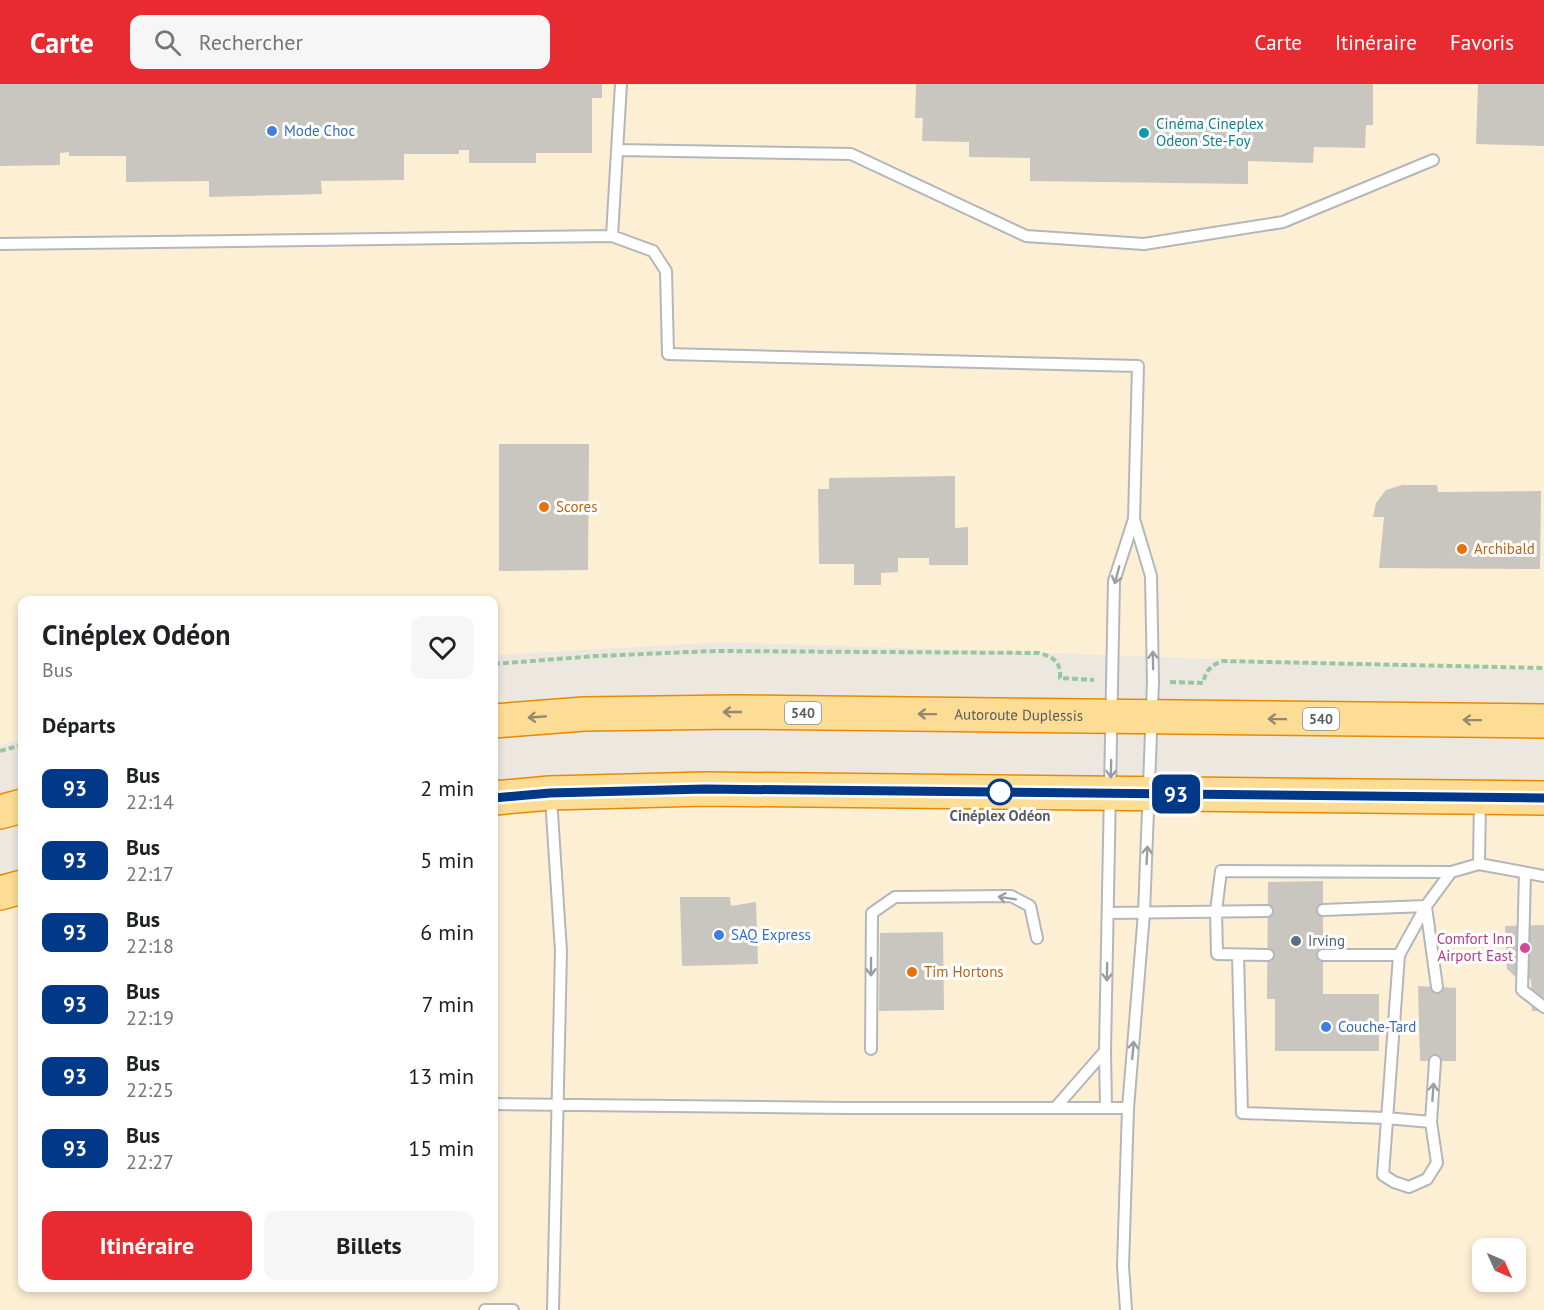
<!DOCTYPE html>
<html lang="fr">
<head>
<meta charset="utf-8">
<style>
  :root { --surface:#fff; --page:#f6f6f6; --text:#202124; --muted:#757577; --accent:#e72b30 }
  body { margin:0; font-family:"PT Sans",sans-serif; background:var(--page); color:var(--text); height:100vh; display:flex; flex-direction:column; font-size:22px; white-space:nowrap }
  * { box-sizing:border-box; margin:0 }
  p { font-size:20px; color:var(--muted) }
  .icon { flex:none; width:33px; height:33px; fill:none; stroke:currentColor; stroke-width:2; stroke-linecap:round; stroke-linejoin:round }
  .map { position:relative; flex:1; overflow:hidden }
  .drawer { position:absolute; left:18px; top:512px; width:480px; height:696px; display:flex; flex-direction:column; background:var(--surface); border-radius:12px; box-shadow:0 3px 9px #0003 }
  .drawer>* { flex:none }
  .badge { padding:0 12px; border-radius:9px; font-size:21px; line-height:39px }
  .needle { width:39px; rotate:135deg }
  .fabs { position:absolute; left:1472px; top:1154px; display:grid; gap:12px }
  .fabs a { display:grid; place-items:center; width:54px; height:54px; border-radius:12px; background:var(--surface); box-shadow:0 3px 9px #0003; font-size:30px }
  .map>.badge { position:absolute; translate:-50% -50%; box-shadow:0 0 0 3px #fff }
  h2 { padding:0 24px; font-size:22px; line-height:54px }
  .round { display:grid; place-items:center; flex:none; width:63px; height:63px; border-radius:12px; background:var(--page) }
  .overview { display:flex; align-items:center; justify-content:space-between; height:102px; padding:0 24px }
  h1 { font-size:28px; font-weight:700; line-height:45px }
  .button { display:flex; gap:12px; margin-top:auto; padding:12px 24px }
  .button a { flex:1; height:69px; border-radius:12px; background:var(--accent); color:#fff; font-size:24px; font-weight:700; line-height:69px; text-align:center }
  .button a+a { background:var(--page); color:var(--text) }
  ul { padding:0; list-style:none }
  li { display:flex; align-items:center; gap:18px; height:72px; padding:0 24px }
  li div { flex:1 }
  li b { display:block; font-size:22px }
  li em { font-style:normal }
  li .badge { min-width:66px; font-weight:700; text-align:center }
  header { display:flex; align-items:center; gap:36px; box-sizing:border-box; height:84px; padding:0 30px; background:var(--accent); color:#fff }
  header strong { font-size:28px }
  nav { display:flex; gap:33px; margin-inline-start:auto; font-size:21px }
  .search { width:420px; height:54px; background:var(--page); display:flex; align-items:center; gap:15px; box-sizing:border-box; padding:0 21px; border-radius:12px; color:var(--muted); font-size:22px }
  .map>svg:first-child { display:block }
  .commercial { fill:#fdefd4; fill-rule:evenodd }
  .building { fill:#c9c5bf }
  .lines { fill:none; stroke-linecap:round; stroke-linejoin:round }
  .service-casing { stroke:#b3b7bb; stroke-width:14 }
  .trunk-casing { stroke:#e98902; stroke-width:36 }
  .path { stroke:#97c79f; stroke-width:4; stroke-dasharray:6 3; stroke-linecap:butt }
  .service { stroke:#fff; stroke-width:10 }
  .trunk { stroke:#fddc95; stroke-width:33 }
  .oneway { stroke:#9b9ea0 }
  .oneway2 { stroke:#928973 }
  .line-casing { stroke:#fff; stroke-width:14 }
  .line { stroke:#013888; stroke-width:9 }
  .shop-dot { fill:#3f7fe0; stroke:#fff; stroke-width:2 }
  .culture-dot { fill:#0f9aa8; stroke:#fff; stroke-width:2 }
  .food-dot { fill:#e8710a; stroke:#fff; stroke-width:2 }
  .stop-dot { fill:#fff; stroke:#013888; stroke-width:3 }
  .service-dot { fill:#5c6f8a; stroke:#fff; stroke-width:2 }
  .hotel-dot { fill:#d1479c; stroke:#fff; stroke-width:2 }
  .labels { text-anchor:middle; stroke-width:6; stroke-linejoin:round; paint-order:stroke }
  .shield { fill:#fff; stroke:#8b8e90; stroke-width:1.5 }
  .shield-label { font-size:14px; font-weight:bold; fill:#595d61 }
  .culture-label { font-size:15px; fill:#0d838f; stroke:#fff; text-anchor:start }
  .shop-label { font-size:15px; fill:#366cbe; stroke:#fff; text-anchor:start }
  .food-label { font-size:15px; fill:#c56008; stroke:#fff; text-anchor:start }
  .street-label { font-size:15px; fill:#595d61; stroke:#fff }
  .stop-label { font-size:15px; font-weight:bold; fill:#595d61; stroke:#fff }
  .hotel-label { font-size:15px; fill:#b23c85; stroke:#fff; text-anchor:end }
  .service-label { font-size:15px; fill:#4e5e75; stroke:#fff; text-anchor:start }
</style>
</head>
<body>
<header>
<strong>Carte</strong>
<div class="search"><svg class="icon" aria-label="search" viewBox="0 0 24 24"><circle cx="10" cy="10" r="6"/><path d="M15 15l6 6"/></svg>Rechercher</div>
<nav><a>Carte</a><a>Itinéraire</a><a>Favoris</a></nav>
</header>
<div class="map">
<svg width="1544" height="1226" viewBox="0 0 1544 1226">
  <rect width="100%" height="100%" fill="#ece8e0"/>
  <path class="commercial" d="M0 0H1544V586L726 558 494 571V516H22V654L0 661Z
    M494 714H1544V1226H0V809L22 803V1203H494ZM1482 1164H1515V1197H1482Z"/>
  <path class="building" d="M0 0H602V14H592V69H536V79H469V66H459V70H404V96L321 97 322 110 209 113V97L126 98V72H69V68L60 69V81L0 82Z
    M916 0H1373V41H1366L1365 64 1314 63 1313 79 1248 77V100L1030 97V74L969 73V58L922 57 923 34H915Z
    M1478 0H1544V62L1476 60Z
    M499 360H589L588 486 499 487Z
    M955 392V444L968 443V481H929V474H898V488L881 489V501H854V480H819L818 405H829V394Z
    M1402 401H1437L1438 408 1541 407 1540 485 1379 484 1384 433H1373L1376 419 1386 406Z
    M1323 797V910H1379V967H1275V915H1267L1268 798Z
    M680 813H730L731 822 756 818 758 880 682 882Z
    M1544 841V927H1532L1531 895H1518L1507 885 1505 842Z
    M943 848 944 926 879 927 880 849Z
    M1418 902 1456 904V977H1420Z"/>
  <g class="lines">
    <g class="service-casing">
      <path id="service" d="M618 66 851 70 1026 152 1144 160 1283 138 1433 76
        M612 152 621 0
        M0 160 612 152 653 167 666 187 668 270 1138 282 1134 435 1114 497 1105 967 1056 1023
        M551 714 561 867 553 1226
        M1480 716 1479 780 1544 792
        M1525 789 1522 906 1544 923
        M1426 823 1437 903
        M1323 826 1426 822 1451 788 1479 780
        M1108 829 1267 827
        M1238 871 1242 1029 1386 1034 1431 1038 1437 1079 1427 1095 1409 1103 1394 1098 1383 1091 1399 871 1426 822
        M1268 871 1217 870 1216 827 1221 787 1451 788
        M1323 871H1399
        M871 965 872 829 895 813 1011 812 1030 822 1037 854
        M1105 967 1106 1024
        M494 1020 845 1024H1128
        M1431 1038 1435 977
        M485 1226H513
        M1126 1226 1123 1182 1128 1024 1144 829 1153 598 1151 492 1134 435"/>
    </g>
    <g class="trunk-casing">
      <g id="trunk">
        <path id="s1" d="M494 637 584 630 734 628 1544 637"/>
        <path d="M494 714 550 709 705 705 1544 714"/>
        <path d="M0 728 22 722"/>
        <path d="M0 809 22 803"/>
      </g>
    </g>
    <path class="path" d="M494 580 596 572 715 567 1039 569C1054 573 1061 578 1060 594L1094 596
      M1170 598 1203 599C1206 587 1210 581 1223 577L1544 584
      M0 667 22 661"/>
    <use href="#service" class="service"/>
    <use href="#trunk" class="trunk"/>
  </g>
  <defs><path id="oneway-shaft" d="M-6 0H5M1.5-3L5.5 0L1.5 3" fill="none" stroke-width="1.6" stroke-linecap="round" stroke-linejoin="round" transform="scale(1.5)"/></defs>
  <g class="oneway">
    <use href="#oneway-shaft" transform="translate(1117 491) rotate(105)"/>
    <use href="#oneway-shaft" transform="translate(1153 576) rotate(-91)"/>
    <use href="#oneway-shaft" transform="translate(1111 685) rotate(91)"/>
    <use href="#oneway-shaft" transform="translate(1147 771) rotate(-87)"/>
    <use href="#oneway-shaft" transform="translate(1007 814) rotate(-171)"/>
    <use href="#oneway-shaft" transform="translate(871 883) rotate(90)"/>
    <use href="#oneway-shaft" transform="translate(1107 888) rotate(91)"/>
    <use href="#oneway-shaft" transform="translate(1133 966) rotate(-85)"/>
    <use href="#oneway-shaft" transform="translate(1433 1008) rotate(-86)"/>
  </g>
  <g class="oneway2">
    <use href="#oneway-shaft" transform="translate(732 628) rotate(180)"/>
    <use href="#oneway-shaft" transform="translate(927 630) rotate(-179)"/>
    <use href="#oneway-shaft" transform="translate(537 633) rotate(176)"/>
    <use href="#oneway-shaft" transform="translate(1277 635) rotate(-179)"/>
    <use href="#oneway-shaft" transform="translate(1472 636) rotate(-179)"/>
  </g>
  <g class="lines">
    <g class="line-casing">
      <path id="line" d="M494 714 550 709 705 705 1544 714"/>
    </g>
    <use href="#line" class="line"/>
  </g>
  <g class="shop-dot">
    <circle cx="272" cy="47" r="6"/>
    <circle cx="719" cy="851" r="6"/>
    <circle cx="1326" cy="943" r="6"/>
  </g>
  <circle class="culture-dot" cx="1144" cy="49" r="6"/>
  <g class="food-dot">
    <circle cx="544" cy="423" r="6"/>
    <circle cx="1462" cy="465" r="6"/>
    <circle cx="912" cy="888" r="6"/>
  </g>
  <circle class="stop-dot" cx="1000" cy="708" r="12"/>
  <circle class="service-dot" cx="1296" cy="857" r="6"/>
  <circle class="hotel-dot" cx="1525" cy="864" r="6"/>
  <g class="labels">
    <g class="shield">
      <rect x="785" y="618" width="36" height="22" rx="4.5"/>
      <rect x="1303" y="624" width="36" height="22" rx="4.5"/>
    </g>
    <g class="shield-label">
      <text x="803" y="634">540</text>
      <text x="1321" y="640">540</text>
    </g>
    <g class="culture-label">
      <text x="1156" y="45">Cinéma Cineplex<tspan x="1156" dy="17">Odeon Ste-Foy</tspan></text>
    </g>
    <g class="shop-label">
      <text x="284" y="52">Mode Choc</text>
      <text x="731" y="856">SAQ Express</text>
      <text x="1338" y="948">Couche-Tard</text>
    </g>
    <g class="food-label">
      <text x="556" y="428">Scores</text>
      <text x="1474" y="470">Archibald</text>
      <text x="924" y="893">Tim Hortons</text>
    </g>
    <g class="street-label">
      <text dy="5" stroke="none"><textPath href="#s1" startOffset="525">Autoroute Duplessis</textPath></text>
    </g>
    <g class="stop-label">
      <text x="1000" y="737">Cinéplex Odéon</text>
    </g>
    <g class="hotel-label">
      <text x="1513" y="860">Comfort Inn<tspan x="1513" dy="17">Airport East</tspan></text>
    </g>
    <g class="service-label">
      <text x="1308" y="862">Irving</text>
    </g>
  </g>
</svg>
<div class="fabs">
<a><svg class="needle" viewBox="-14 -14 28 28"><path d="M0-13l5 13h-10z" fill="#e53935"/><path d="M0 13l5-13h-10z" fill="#757577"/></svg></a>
</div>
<b class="badge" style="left:1176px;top:710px;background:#013888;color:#fff">93</b>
<section class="drawer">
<div class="overview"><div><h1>Cinéplex Odéon</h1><p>Bus</p></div><a class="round"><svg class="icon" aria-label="heart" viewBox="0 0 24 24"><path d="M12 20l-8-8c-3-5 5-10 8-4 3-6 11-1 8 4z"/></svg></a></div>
<h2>Départs</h2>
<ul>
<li><span class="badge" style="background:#013888;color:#fff">93</span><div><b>Bus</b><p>22:14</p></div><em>2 min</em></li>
<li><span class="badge" style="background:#013888;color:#fff">93</span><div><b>Bus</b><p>22:17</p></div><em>5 min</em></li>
<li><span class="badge" style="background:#013888;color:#fff">93</span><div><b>Bus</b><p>22:18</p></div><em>6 min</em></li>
<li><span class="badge" style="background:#013888;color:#fff">93</span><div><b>Bus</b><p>22:19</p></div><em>7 min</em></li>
<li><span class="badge" style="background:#013888;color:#fff">93</span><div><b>Bus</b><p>22:25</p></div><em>13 min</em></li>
<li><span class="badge" style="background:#013888;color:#fff">93</span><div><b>Bus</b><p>22:27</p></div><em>15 min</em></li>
</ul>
<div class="button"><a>Itinéraire</a><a>Billets</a></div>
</section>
</div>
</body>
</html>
